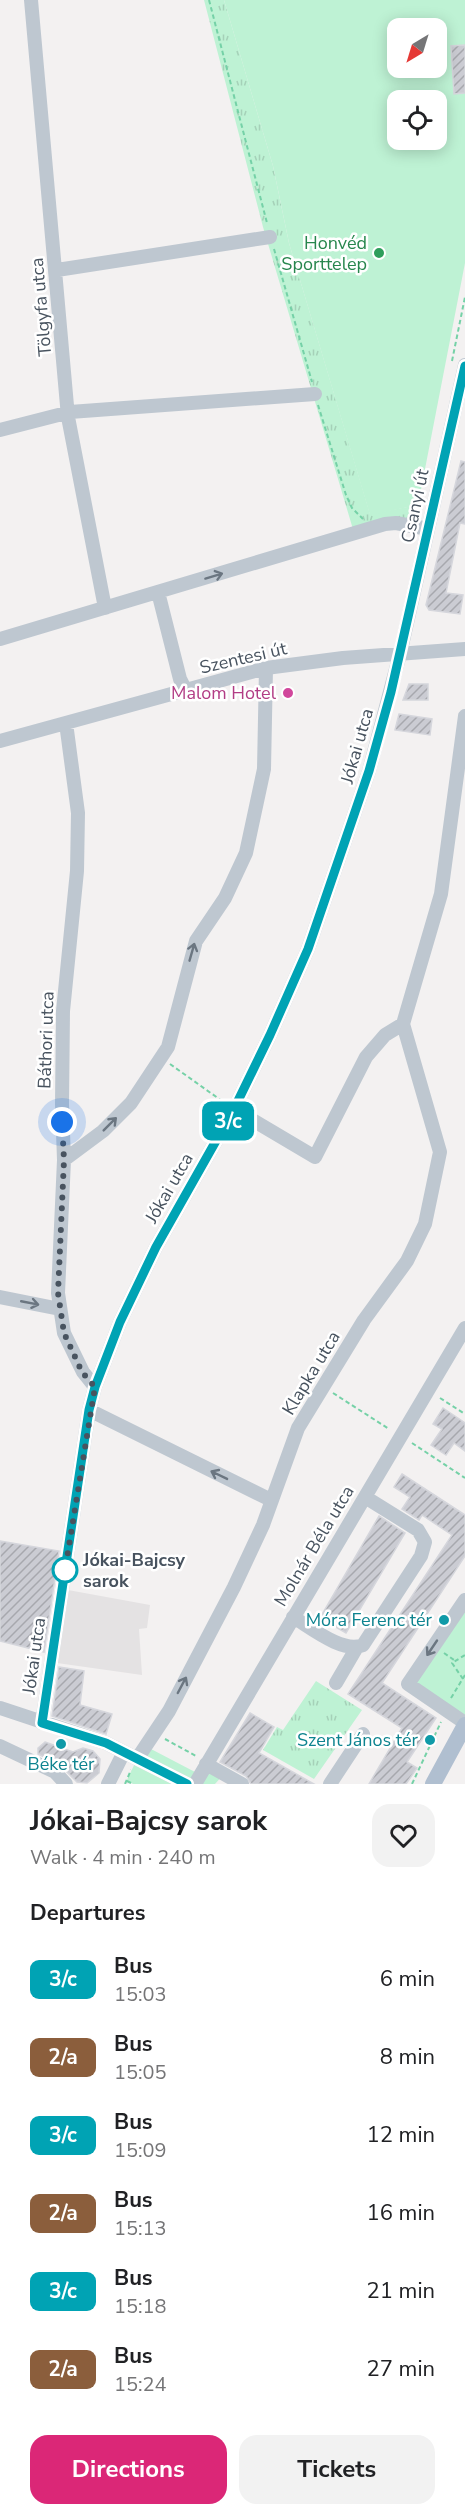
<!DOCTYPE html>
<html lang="en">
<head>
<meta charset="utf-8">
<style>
  :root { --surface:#fff; --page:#f2f2f2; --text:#202124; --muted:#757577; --accent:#db2777 }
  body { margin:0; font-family:"Nunito Sans",sans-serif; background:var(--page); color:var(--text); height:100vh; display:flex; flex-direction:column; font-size:22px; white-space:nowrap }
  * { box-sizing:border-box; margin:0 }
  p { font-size:20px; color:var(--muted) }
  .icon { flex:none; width:33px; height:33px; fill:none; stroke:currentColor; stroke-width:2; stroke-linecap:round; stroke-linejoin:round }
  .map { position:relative; height:1784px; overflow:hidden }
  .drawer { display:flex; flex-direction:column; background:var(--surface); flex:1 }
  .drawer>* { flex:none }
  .badge { padding:0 12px; border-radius:9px; font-size:21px; line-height:39px }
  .needle { width:39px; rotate:218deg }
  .buttons { position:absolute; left:387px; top:18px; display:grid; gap:12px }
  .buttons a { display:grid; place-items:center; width:60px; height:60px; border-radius:12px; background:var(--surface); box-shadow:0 3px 15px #0003; font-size:30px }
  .you { position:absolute; width:30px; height:30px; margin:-15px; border:4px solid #fff; border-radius:50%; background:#1a73e8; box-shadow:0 0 0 9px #1a73e833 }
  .map>.badge { position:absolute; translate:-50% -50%; box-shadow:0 0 0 3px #fff }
  h2 { padding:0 30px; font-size:22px; line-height:54px }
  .round { display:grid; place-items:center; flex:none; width:63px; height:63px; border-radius:18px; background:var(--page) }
  .head { display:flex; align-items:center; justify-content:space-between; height:102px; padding:0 30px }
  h1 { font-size:28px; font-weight:700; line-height:45px }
  .primary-button { display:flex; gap:12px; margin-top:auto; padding:12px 30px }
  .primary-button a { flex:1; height:69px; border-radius:18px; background:var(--accent); color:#fff; font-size:24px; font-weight:700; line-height:69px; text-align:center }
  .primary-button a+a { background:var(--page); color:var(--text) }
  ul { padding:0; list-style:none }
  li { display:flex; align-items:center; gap:18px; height:78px; padding:0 30px }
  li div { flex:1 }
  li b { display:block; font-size:22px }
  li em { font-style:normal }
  li .badge { min-width:66px; font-weight:700; text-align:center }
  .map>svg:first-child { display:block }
  .education { fill:#e4e2e3 }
  .grass { fill:url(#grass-tufts) }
  .park { fill:#bef2d4; fill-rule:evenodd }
  .building { fill:url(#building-hatch); stroke:#d5d6dc; stroke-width:1.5 }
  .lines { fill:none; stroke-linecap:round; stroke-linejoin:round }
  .path { stroke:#75d1a7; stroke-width:2; stroke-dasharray:4.5 3; stroke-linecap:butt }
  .minor { stroke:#bec7d0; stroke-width:14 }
  .major { stroke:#b0bfd0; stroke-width:16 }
  .oneway { stroke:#6b7681 }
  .line-casing { stroke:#fff; stroke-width:14 }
  .line { stroke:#00a3b4; stroke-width:9 }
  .walk { stroke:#48535f; stroke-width:6; stroke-dasharray:0 10.8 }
  .leisure-dot { fill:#2e9e5b; stroke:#fff; stroke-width:2 }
  .hotel-dot { fill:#d1479c; stroke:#fff; stroke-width:2 }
  .stop-dot { fill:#fff; stroke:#00a3b4; stroke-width:3 }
  .culture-dot { fill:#0f9aa8; stroke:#fff; stroke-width:2 }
  .labels { text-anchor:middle; stroke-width:5; stroke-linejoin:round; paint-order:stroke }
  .leisure-label { font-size:18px; fill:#27864d; stroke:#fff; text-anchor:end }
  .street-label { font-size:18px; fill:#48535f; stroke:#fff }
  .hotel-label { font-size:18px; fill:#b23c85; stroke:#fff; text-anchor:end }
  .stop-label { font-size:18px; font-weight:bold; fill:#48535f; stroke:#fff; text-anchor:start }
  .culture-label { font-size:18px; fill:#0d838f; stroke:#fff; text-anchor:end }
</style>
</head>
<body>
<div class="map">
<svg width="465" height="1784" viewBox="0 0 465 1784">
  <defs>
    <pattern id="grass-tufts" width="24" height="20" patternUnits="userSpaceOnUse" patternTransform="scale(1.5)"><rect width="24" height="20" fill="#bef2d4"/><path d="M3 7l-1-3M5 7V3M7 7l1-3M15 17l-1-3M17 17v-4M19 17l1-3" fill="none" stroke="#a5d1b8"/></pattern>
    <pattern id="building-hatch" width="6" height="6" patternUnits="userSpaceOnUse" patternTransform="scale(1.5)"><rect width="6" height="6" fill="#cbccd3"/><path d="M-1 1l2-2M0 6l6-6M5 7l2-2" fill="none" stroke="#a7a8ae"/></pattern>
  </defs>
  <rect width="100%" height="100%" fill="#f3f1f1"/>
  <path class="education" d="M68 1590 150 1605 147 1628 139 1629 142 1675 57 1663Z"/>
  <path class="grass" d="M204 0H224L273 166 289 243 370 514 418 505 415 530 396 526 355 536 263 227Z
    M316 1681 362 1710 314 1779 263 1750 277 1727 283 1730Z"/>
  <path class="park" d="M224 0H465V263L418 505 370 515 289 243 273 166ZM398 28H436V68H398ZM398 100H436V140H398Z
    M465 1600V1723L408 1684Z
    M151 1749 195 1772 224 1774 215 1784H133L127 1780 137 1759Z"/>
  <path class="building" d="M465 45V93L454 94 451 46Z
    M461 461 465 462V524L460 523 446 593 463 595 460 614 429 610 426 605Z
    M409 684H428V700H403Z
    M399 714 432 719 430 735 395 730Z
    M443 1408 465 1423V1451L454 1443 446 1455 431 1445 442 1429 433 1424Z
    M402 1474 465 1515V1556L382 1683 436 1718 407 1762 417 1768 406 1784H369L402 1728 348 1694 452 1535 422 1515 419 1520 402 1509 410 1497 394 1487Z
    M379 1516 405 1533 346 1633 320 1618Z
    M0 1541 59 1551 44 1652 0 1641Z
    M59 1667 84 1671 80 1705 112 1714 106 1734 52 1716Z
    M250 1713 274 1727 259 1753 314 1784H251L246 1776 220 1762Z
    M45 1742 73 1752 83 1748 93 1751 100 1759 99 1773 87 1783 77 1782 67 1772 66 1768 38 1754V1748Z"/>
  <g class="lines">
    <path class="path" d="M209 0 267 223
      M274 249 312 382
      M452 361 465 297
      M318 405 346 495 352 508 363 519
      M170 1064 222 1101
      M333 1393 389 1429
      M440 1398 465 1414
      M412 1443 465 1478
      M444 1653 454 1660
      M463 1679 452 1663 465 1655
      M451 1698 465 1675
      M165 1739 196 1756
      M127 1781 133 1784
      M125 1784 131 1770
      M412 1784 441 1722"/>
    <path class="minor" d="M31 0 68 417 105 608
      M57 270 270 237
      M0 430 70 412 315 394
      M158 592 180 679 185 689
      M0 639 385 524 396 523 428 529
      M66 723 78 813 77 871 63 1011 62 1104 64 1160 58 1293 64 1333 83 1372 95 1387
      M0 741 266 668 343 658 465 649
      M234 1109 315 1157 366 1057 385 1035 403 1024
      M64 1160 103 1131 131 1103 168 1047 196 941 225 898 246 853 264 769 266 668
      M0 1297 60 1309
      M89 1410 271 1500
      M465 1600 408 1684 465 1723
      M293 1617C310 1627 343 1654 363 1645L421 1556 425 1542 418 1530 365 1497
      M336 1683 357 1647
      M0 1708 106 1743 187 1784
      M42 1723 89 1410 95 1387 120 1322 156 1247 234 1109 270 1035 308 949 369 771 400 654 465 365
      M0 1746 55 1772 66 1784
      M137 1759 169 1711 234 1587 263 1525 298 1428 364 1320 407 1261 425 1224 440 1152 403 1024 441 894 465 716
      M206 1764 242 1784
      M108 1784 124 1752
      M195 1784 465 1328
      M330 1784 363 1734"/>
    <path class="major" d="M433 1784 465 1725"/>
  </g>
  <defs><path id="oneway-shaft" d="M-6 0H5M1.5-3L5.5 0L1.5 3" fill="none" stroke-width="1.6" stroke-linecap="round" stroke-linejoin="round" transform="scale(1.5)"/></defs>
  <g class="oneway">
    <use href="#oneway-shaft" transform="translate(214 576) rotate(-17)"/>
    <use href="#oneway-shaft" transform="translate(192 952) rotate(-74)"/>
    <use href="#oneway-shaft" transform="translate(110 1124) rotate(-45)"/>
    <use href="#oneway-shaft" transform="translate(30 1303) rotate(11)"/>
    <use href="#oneway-shaft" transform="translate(219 1475) rotate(-154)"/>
    <use href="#oneway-shaft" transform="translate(432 1648) rotate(124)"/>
    <use href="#oneway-shaft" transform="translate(182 1685) rotate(-62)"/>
  </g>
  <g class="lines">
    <g class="line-casing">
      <path id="line" d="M187 1784 106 1743 42 1723 89 1410 95 1387 120 1322 156 1247 234 1109 270 1035 308 949 369 771 391 692 465 366"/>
    </g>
    <use href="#line" class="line"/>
    <path class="walk" d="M62 1122 64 1160 58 1293 64 1333 82 1372 95 1387 65 1570"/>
  </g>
  <circle class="leisure-dot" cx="379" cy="253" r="6"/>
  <circle class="hotel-dot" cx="288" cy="693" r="6"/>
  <circle class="stop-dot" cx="65" cy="1570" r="12"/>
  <g class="culture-dot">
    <circle cx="444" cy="1620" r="6"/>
    <circle cx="430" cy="1740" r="6"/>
    <circle cx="61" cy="1744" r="6"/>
  </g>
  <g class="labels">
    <g class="leisure-label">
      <text x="367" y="249">Honvéd<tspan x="367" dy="21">Sporttelep</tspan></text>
    </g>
    <g class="street-label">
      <text transform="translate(41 307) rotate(-95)" y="6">Tölgyfa utca</text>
      <text transform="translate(415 506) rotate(-78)" y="6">Csanyi út</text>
      <text transform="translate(243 658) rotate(-13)" y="6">Szentesi út</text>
      <text transform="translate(357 746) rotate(-74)" y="6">Jókai utca</text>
      <text transform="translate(46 1040) rotate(-88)" y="6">Báthori utca</text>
      <text transform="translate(169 1188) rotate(-60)" y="6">Jókai utca</text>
      <text transform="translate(311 1373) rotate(-59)" y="6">Klapka utca</text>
      <text transform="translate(314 1546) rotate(-59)" y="6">Molnár Béla utca</text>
      <text transform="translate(34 1656) rotate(-82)" y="6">Jókai utca</text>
    </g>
    <g class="hotel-label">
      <text x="276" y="699">Malom Hotel</text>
    </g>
    <g class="stop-label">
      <text x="83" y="1566">Jókai-Bajcsy<tspan x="83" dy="21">sarok</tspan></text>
    </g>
    <g class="culture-label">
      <text x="432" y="1626">Móra Ferenc tér</text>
      <text x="418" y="1746">Szent János tér</text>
      <text x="61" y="1770" text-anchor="middle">Béke tér</text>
    </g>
  </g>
</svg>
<div class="buttons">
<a><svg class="needle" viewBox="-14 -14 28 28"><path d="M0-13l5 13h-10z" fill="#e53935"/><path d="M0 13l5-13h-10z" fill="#757577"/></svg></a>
<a><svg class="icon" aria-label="locate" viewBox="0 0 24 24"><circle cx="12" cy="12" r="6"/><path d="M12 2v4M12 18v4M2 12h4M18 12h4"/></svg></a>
</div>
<div class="you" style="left:62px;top:1122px"></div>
<b class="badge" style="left:228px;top:1121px;background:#00a3b4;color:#fff">3/c</b>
</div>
<section class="drawer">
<div class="head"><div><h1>Jókai-Bajcsy sarok</h1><p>Walk · 4 min · 240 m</p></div><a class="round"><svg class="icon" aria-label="heart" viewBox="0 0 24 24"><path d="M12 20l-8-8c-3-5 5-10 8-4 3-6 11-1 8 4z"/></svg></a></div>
<h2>Departures</h2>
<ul>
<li><span class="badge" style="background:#00a3b4;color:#fff">3/c</span><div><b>Bus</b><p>15:03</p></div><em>6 min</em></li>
<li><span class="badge" style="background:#8b5e3c;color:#fff">2/a</span><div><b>Bus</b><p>15:05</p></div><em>8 min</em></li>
<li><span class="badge" style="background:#00a3b4;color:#fff">3/c</span><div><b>Bus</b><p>15:09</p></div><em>12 min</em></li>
<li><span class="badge" style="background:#8b5e3c;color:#fff">2/a</span><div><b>Bus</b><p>15:13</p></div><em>16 min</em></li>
<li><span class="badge" style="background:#00a3b4;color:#fff">3/c</span><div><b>Bus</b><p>15:18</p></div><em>21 min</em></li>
<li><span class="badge" style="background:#8b5e3c;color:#fff">2/a</span><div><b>Bus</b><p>15:24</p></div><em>27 min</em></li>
</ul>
<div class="primary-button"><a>Directions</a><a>Tickets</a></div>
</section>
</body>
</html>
